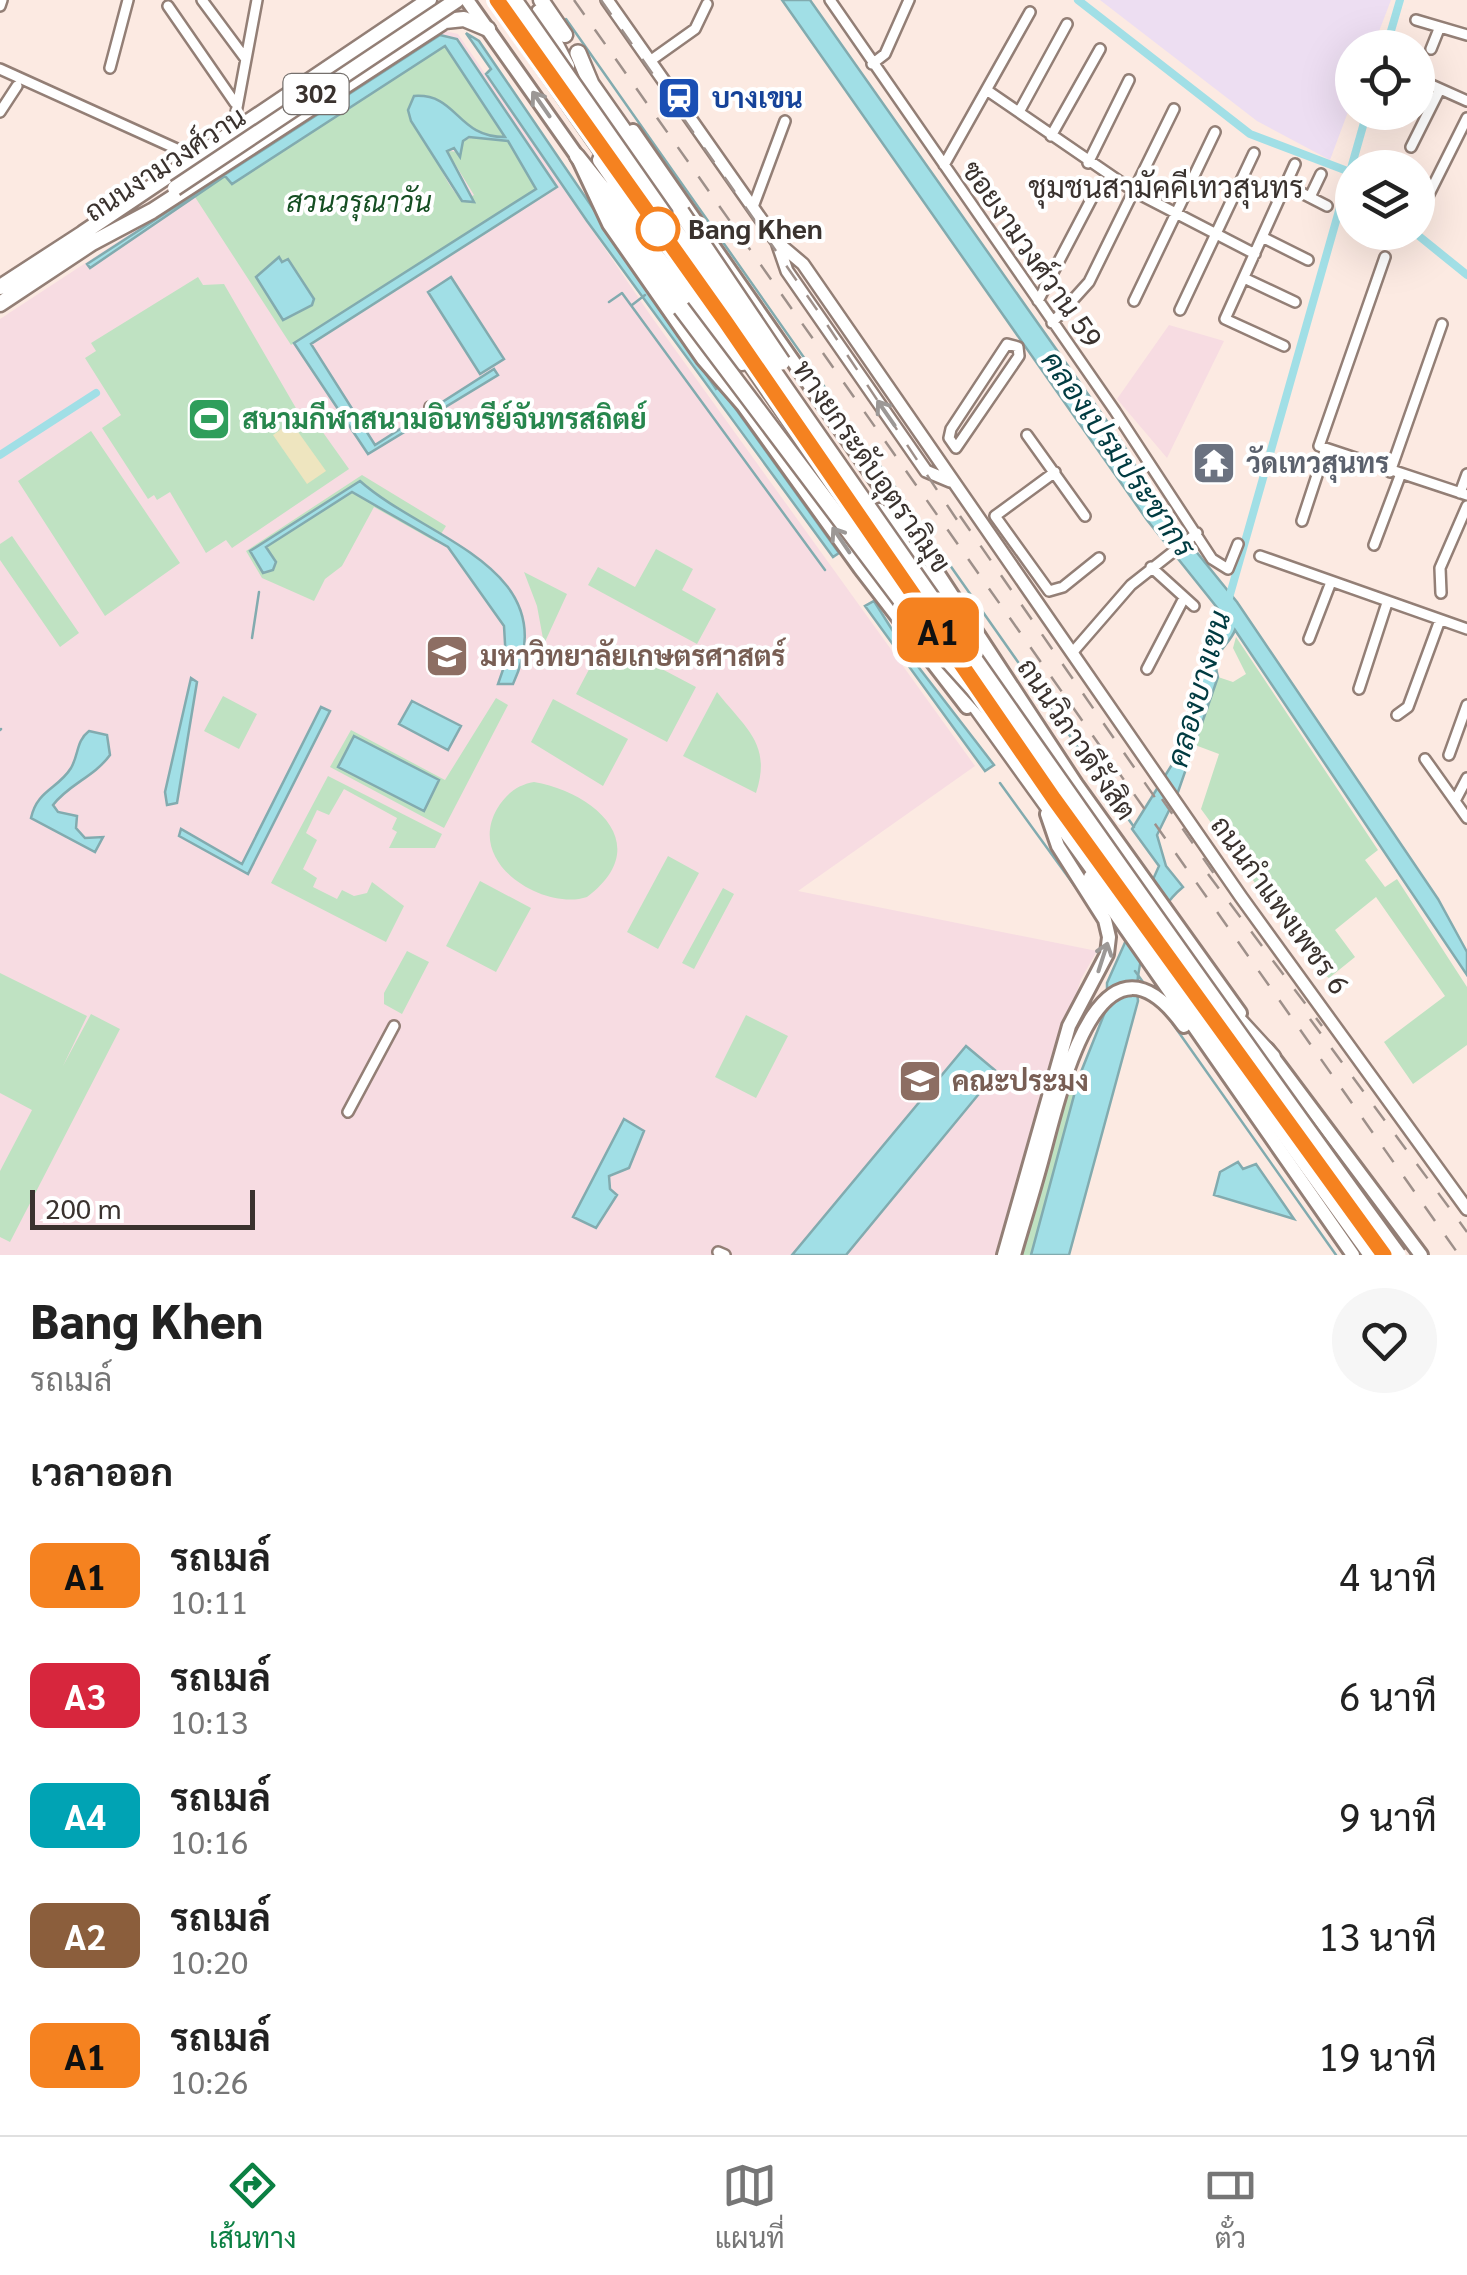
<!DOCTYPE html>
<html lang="th">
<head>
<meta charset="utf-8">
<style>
  :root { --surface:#fff; --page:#f6f6f6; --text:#222; --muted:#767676; --line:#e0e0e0; --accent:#0b8043 }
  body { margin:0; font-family:Georgia,Sarabun,serif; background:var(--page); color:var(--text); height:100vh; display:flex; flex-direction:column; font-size:38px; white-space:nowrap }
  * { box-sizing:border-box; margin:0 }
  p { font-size:32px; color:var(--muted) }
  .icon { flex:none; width:55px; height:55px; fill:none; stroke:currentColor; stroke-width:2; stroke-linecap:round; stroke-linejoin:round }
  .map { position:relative; height:1255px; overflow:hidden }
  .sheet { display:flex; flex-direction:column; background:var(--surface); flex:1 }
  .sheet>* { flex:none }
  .badge { padding:0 20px; border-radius:15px; font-size:35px; line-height:65px }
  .fabs { position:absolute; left:1335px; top:30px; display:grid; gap:20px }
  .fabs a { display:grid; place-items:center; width:100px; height:100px; border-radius:50%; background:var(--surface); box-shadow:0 10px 40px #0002; font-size:50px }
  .scale { position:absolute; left:30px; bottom:25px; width:225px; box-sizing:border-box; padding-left:10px; border:5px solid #3a322e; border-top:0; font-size:28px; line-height:35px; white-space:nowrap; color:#3a322e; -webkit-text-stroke:8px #fff; paint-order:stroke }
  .map>.badge { position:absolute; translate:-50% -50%; box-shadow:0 0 0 5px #fff }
  h2 { padding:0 30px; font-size:38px; line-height:90px }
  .round { display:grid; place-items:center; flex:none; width:105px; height:105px; border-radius:52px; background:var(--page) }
  .head { display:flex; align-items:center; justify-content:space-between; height:170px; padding:0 30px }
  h1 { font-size:48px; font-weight:800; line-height:75px }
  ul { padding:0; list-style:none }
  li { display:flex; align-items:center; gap:30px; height:120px; padding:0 30px }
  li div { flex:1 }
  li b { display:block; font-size:38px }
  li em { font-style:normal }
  li .badge { min-width:110px; font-weight:700; text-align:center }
  .tab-bar { display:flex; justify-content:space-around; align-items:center; height:140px; border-top:2px solid var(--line); background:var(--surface); font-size:28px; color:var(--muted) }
  .tab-bar a { display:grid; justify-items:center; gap:5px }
  .tab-bar .on { color:var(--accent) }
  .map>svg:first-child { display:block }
  .commercial { fill:#eddef2 }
  .education { fill:#f7dce2 }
  .green { fill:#bfe2c2 }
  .sand { fill:#eee5bf }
  .water { fill:#a1dfe6; stroke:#82abaf; stroke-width:2.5 }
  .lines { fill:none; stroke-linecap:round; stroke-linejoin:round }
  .stream { stroke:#82abaf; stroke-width:2.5 }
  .canal { stroke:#a1dfe6; stroke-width:8 }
  .minor-casing { stroke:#937f76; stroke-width:14 }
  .tertiary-casing { stroke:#937f76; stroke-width:16 }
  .secondary-casing { stroke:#937f76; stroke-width:18 }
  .primary-casing { stroke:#937f76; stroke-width:19 }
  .trunk-casing { stroke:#937f76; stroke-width:19 }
  .motorway-casing { stroke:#937f76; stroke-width:20 }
  .minor { stroke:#fff; stroke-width:9 }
  .tertiary { stroke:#fff; stroke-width:11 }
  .secondary { stroke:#fff; stroke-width:12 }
  .primary { stroke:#fff; stroke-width:14 }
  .trunk { stroke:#fff; stroke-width:14 }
  .motorway { stroke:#fff; stroke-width:15 }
  .rail { stroke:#9e908a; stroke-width:2.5; stroke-dasharray:18 18; stroke-linecap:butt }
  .primary-bridge-casing { stroke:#937f76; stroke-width:19; stroke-linecap:butt }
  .motorway-bridge-casing { stroke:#937f76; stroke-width:20; stroke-linecap:butt }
  .primary-bridge { stroke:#fff; stroke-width:14 }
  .motorway-bridge { stroke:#fff; stroke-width:15 }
  .oneway { stroke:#9c9896 }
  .line-casing { stroke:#fff; stroke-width:22 }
  .line { stroke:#f58220; stroke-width:15 }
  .stop-dot { fill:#fff; stroke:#f58220; stroke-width:5 }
  .labels { text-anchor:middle; stroke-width:8; stroke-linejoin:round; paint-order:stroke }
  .shield { fill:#fff; stroke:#75706d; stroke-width:2.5 }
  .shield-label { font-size:25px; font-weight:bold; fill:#3a322e }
  .transit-label { font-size:28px; font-weight:bold; fill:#164399; stroke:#fff; text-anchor:start }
  .street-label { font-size:28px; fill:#3a322e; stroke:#fff }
  .park-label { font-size:28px; font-style:italic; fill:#154e22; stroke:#fff }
  .stop-label { font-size:28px; font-weight:bold; fill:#3a322e; stroke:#fff; text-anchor:start }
  .leisure-label { font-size:28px; font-weight:bold; fill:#27864d; stroke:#fff; text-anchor:start }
  .worship-label { font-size:28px; font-weight:bold; fill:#5b616d; stroke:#fff; text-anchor:start }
  .education-label { font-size:28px; font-weight:bold; fill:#785e54; stroke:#fff; text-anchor:start }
  .neighbourhood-label { font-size:30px; fill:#3a322e; stroke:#fff }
  .water-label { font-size:30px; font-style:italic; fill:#003b41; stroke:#fff }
</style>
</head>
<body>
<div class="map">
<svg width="1467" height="1255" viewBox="0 0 1467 1255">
  <rect width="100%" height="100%" fill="#fceae2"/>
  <path class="commercial" d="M1100 0H1391L1373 47 1352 48V101L1330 160 1257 121Z"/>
  <path class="education" d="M441 30 458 34 651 316 975 766 798 891 1097 951 1081 979 995 1255H0V319Z
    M1169 325 1224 341 1167 458 1117 399Z"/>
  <path class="green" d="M445 46 506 138C455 133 461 101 421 95 427 135 435 170 462 201L474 195 447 151 462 152V141C476 134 494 139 508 141L537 189 291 345 195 197 225 176 233 184Z
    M198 277 203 285 224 284 304 422 317 424 349 469 232 548 226 540 206 553 170 492 157 500 154 495 148 499 102 428 121 415 85 358 96 351 91 343Z
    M91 431 180 563 105 616 18 481Z
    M362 475 446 526 436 542 374 507 342 566 325 579 314 601 262 578 246 551Z
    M12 536 79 633 60 647 0 560V544Z
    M656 549 693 569 682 590 716 609 697 644 588 585 598 567 635 587Z
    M524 572 567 594 544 644 537 606Z
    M1236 637 1378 850 1365 860 1385 887 1397 879 1467 987V1045L1413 1084 1384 1042 1445 996 1376 897 1335 930 1355 957 1329 978 1320 972 1201 809 1219 754 1195 745 1218 677 1233 682 1246 674 1233 648Z
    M605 639 696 687 667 742 576 694Z
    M717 692C746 729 772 744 756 793L683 756Z
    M223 696 257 714 239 749 204 731Z
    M496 698 508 705 444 828 330 767 351 730 445 780Z
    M553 699 628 739 603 786 531 742Z
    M328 776 442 834 435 848H389L397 832 392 829 397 818 344 789 329 815 317 810 306 833 317 840 303 869 317 878 313 887 337 899 342 890 354 896 367 893 372 882 404 906 386 942 271 883Z
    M534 782C594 792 656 845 587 897 546 911 465 865 497 809 506 794 517 785 534 782Z
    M668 856 699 873 658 949 627 932Z
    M480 881 531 908 496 972 446 946Z
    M723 888 734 894 694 969 682 963Z
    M407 951 429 962 402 1014 384 1004V993Z
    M0 973 87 1016 63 1066 91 1014 120 1029 10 1242 0 1237V1171L32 1110 0 1093Z
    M746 1015 788 1036 756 1098 715 1077Z
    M1068 1074 1079 1077 1031 1255H1017Z"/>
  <path class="sand" d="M291 422 326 471 307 484 273 435Z"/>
  <path class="water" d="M782 0H810L1123 444 1156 502 1237 602 1438 899 1467 952V975L1235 630C1229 647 1210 651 1218 677L1178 792 1157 835 1166 866 1183 887C1155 910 1133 963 1138 1001L1069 1255H1031L1079 1077 1107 1007V983L1159 866 1132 829 1173 763 1219 610 1147 520Z
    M466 33 479 41 716 389 720 387 839 553 833 557 587 221 486 74 491 69Z
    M440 35 457 39 557 187 311 344 375 445 494 369 498 375 368 454 294 343 536 189 508 141 469 137 463 141 460 157 454 148 447 151 474 202 462 201 411 121 408 110 414 96C458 93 456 137 505 137L445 46 232 184 225 176 90 268 87 264Z
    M279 257 282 262 288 259 314 299 312 305 283 320 256 277Z
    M451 277 504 359 480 374 428 292Z
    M360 481C425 539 567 568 513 684H498L506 661 504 626 448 547 352 492 266 547 276 562 273 570 263 573 250 551Z
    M874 601 903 647 994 765 985 771 865 606Z
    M191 678 197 682 177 803 167 805 165 792Z
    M412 701 461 726 448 750 399 724Z
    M321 707 330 711 248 874 179 836 181 829 242 864Z
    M89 731 107 735 110 755C94 777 69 784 53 805L58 812 77 816 76 828 85 838 103 837 95 852 31 818C37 790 58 789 71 768 79 754 76 741 89 731Z
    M354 736 439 780 424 811 338 767Z
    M966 1046 997 1072 846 1255H792Z
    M624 1119 644 1131 629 1168 609 1176 610 1189 617 1195 596 1228 573 1217Z
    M1238 1162 1243 1169 1256 1164 1294 1219 1214 1195 1220 1172Z"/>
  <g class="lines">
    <path class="stream" d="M566 19 1134 827
      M609 302 622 293 825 570
      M632 305 645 295
      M252 638 259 592
      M0 730 1 729
      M1000 783 1087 903
      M1135 971 1148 989
      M1170 1020 1336 1255"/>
    <path class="canal" d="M1078 0 1250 134 1350 172
      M1386 48 1400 0
      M1414 232 1467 275
      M0 455 96 393
      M1227 605 1367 112"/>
    <g class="minor-casing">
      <path id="minor" d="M202 0 245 58
        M830 0 1115 411 1212 559 1228 569 1238 544
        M0 6 2 0
        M168 6 235 103
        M1416 20 1467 35
        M1431 49 1439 29
        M650 61 695 29 707 4
        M872 64 885 54 909 0
        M110 68 128 0
        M0 69 179 150 187 160
        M1418 79 1467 101
        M988 91 1135 192 1255 254
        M0 112 17 86
        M1019 112 1067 24
        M233 129 257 0
        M1051 136 1100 49
        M1411 147 1440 89
        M1088 163 1129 80
        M944 165 1030 12
        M1286 185 1327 206
        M1418 194 1428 196 1467 118
        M1310 197 1321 174
        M753 207 785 121
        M1262 237 1308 260
        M1385 257 1319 446 1467 495
        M1244 278 1295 302
        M1038 301 1092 198
        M1134 301 1215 132
        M1180 310 1254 153
        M1052 323 1089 282 1174 109
        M1007 344 1018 347 1019 356 956 448 949 438 951 429Z
        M1284 346 1225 319 1295 164
        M430 407 437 418
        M1027 435 1085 516
        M1055 472 995 516 1049 591 1063 587 1099 558
        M1390 472 1442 324
        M1460 493 1467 474
        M1302 521 1325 451
        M1374 545 1400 476
        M1260 556 1467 629
        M1151 567 1194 606
        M1441 593 1440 568 1467 506
        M1309 639 1331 582
        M1072 653 1131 585 1197 533
        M1147 669 1184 598
        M1359 689 1387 603
        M1397 715 1408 707 1440 620
        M1449 755 1467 705
        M1425 759 1467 818
        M1455 801 1467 778
        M348 1112 394 1026
        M718 1252 725 1255"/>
    </g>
    <g class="tertiary-casing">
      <path id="tertiary" d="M607 0 777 242 787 271 926 471 950 481
        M777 242 803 264 1241 897 1467 1209"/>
    </g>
    <g class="secondary-casing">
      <path id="secondary" d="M467 0 577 156 609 224 703 359 743 405 860 568 967 707
        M633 131 891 502 1076 784 1240 1013
        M1090 877 1353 1255
        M1267 1049 1421 1255
        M1004 1255 1069 1026 1107 954 1109 937 1105 920 1058 846 1047 814
        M1014 1255C1024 1220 1035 1186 1044 1151 1060 1092 1100 910 1184 1026"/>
    </g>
    <g class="primary-casing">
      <path id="primary" d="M541 0 565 35
        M83 233 429 0
        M90 244 152 211 445 21 464 19 488 29
        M0 287 88 230
        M0 304 95 241"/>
    </g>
    <g class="trunk-casing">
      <path id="trunk" d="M539 12 567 66
        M577 156 742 363
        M600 160 648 229
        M835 496 861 537
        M891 502 904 534
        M879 511 1007 694
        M953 675 1371 1255
        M1227 1007 1273 1057"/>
    </g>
    <g class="motorway-casing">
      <path id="motorway" d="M497 0 971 679
        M578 53 591 84 681 212
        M606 192 625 228 681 308
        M984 698 1384 1255"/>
    </g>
    <use href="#minor" class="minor"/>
    <use href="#tertiary" class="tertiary"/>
    <use href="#secondary" class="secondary"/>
    <use href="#primary" class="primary"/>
    <use href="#trunk" class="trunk"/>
    <use href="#motorway" class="motorway"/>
    <path class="rail" d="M574 0 1459 1255
      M601 0 822 317 963 529
      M960 516 1165 812
      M1162 799 1219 881
      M1208 874 1322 1026
      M1310 1019 1467 1232"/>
    <g class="primary-bridge-casing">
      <path id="primary-bridge" d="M175 188 457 0"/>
    </g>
    <g class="motorway-bridge-casing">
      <path id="motorway-bridge" d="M514 0C808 419 1097 841 1398 1255
        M681 212 782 362
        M681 308 937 648 991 708"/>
    </g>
    <use href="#primary-bridge" class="primary-bridge"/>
    <use href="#motorway-bridge" class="motorway-bridge"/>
  </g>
  <defs><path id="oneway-shaft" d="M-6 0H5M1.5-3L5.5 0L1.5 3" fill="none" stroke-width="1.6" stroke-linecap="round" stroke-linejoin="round" transform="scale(2.5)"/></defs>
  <g class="oneway">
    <use href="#oneway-shaft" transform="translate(541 104) rotate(-125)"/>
    <use href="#oneway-shaft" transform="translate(886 413) rotate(-125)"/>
    <use href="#oneway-shaft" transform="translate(841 540) rotate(-124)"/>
    <use href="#oneway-shaft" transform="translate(1103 957) rotate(-72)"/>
  </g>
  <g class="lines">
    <g class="line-casing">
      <path id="line" d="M497 0 725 321 1054 799 1384 1255"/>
    </g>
    <use href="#line" class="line"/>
  </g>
  <defs>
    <g id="station-square" transform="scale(2.25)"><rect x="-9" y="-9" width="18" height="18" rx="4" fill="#1a4fb4" stroke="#fff"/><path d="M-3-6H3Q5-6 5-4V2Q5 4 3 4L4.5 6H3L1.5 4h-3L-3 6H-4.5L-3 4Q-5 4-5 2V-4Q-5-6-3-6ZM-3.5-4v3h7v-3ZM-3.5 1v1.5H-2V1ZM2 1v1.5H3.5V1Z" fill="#fff"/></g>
    <g id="stadium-square" transform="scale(2.25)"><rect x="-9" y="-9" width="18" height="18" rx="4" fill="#2e9e5b" stroke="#fff"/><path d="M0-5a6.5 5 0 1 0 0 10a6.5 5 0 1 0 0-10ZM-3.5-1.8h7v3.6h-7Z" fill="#fff"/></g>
    <g id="temple-square" transform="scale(2.25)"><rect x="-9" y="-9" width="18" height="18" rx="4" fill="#6b7280" stroke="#fff"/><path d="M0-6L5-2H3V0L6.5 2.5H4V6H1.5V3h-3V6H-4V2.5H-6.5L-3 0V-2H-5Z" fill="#fff"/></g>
    <g id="university-square" transform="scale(2.25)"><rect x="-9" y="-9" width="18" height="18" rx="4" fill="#8d6e63" stroke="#fff"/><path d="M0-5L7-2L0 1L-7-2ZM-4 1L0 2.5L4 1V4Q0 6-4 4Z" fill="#fff"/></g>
  </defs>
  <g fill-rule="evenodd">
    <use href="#station-square" x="679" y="98"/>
    <use href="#stadium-square" x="209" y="419"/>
    <use href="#temple-square" x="1214" y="463"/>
    <use href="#university-square" x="447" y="656"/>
    <use href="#university-square" x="920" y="1081"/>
  </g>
  <circle class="stop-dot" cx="658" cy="229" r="20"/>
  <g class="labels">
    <rect class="shield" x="283.5" y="74" width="65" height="40" rx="8"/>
    <g class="shield-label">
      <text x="316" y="103">302</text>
    </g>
    <g class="transit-label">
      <text x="712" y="108">บางเขน</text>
    </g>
    <g class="street-label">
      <text transform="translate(165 164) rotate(-33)" y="10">ถนนงามวงศ์วาน</text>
      <text transform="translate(1032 254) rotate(55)" y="10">ซอยงามวงศ์วาน 59</text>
      <text transform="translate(872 466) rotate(55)" y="10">ทางยกระดับอุตราภิมุข</text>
      <text transform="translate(1077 739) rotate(56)" y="10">ถนนวิภาวดีรังสิต</text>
      <text transform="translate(1280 905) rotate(54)" y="10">ถนนกำแพงเพชร 6</text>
    </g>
    <g class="park-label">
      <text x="359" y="212">สวนวรุณาวัน</text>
    </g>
    <g class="stop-label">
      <text x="688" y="239">Bang Khen</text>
    </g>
    <g class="leisure-label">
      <text x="242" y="429">สนามกีฬาสนามอินทรีย์จันทรสถิตย์</text>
    </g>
    <g class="worship-label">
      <text x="1246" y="473">วัดเทวสุนทร</text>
    </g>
    <g class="education-label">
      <text x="480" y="666">มหาวิทยาลัยเกษตรศาสตร์</text>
      <text x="952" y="1091">คณะประมง</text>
    </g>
    <g class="neighbourhood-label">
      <text x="1166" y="198">ชุมชนสามัคคีเทวสุนทร</text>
    </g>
    <g class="water-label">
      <text transform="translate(1118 454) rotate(55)" y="10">คลองเปรมประชากร</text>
      <text transform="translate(1199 689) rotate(-74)" y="10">คลองบางเขน</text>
    </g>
  </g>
</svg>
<div class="fabs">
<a><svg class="icon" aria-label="locate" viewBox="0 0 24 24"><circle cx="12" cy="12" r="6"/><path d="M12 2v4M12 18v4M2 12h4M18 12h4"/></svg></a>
<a><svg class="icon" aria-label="layers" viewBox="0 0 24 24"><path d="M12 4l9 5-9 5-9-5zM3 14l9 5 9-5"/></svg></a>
</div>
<div class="scale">200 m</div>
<b class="badge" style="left:938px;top:630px;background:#f58220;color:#111">A1</b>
</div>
<section class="sheet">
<div class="head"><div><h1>Bang Khen</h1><p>รถเมล์</p></div><a class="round"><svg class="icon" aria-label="heart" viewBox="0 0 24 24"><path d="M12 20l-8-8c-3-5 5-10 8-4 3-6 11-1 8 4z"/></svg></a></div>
<h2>เวลาออก</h2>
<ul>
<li><span class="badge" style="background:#f58220;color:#111">A1</span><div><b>รถเมล์</b><p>10:11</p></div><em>4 นาที</em></li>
<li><span class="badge" style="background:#d7263d;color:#fff">A3</span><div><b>รถเมล์</b><p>10:13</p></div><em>6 นาที</em></li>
<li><span class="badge" style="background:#00a3b4;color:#fff">A4</span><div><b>รถเมล์</b><p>10:16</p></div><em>9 นาที</em></li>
<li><span class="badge" style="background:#8b5e3c;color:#fff">A2</span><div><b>รถเมล์</b><p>10:20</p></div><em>13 นาที</em></li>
<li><span class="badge" style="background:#f58220;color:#111">A1</span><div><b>รถเมล์</b><p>10:26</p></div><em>19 นาที</em></li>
</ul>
</section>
<nav class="tab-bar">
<a class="on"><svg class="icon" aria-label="directions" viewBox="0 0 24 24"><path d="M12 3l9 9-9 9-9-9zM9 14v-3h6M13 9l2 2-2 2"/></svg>เส้นทาง</a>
<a><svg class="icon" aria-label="map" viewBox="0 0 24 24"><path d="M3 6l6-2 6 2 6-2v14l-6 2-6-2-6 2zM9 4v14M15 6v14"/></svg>แผนที่</a>
<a><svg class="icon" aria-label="tickets" viewBox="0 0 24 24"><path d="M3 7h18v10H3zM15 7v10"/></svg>ตั๋ว</a>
</nav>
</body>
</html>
